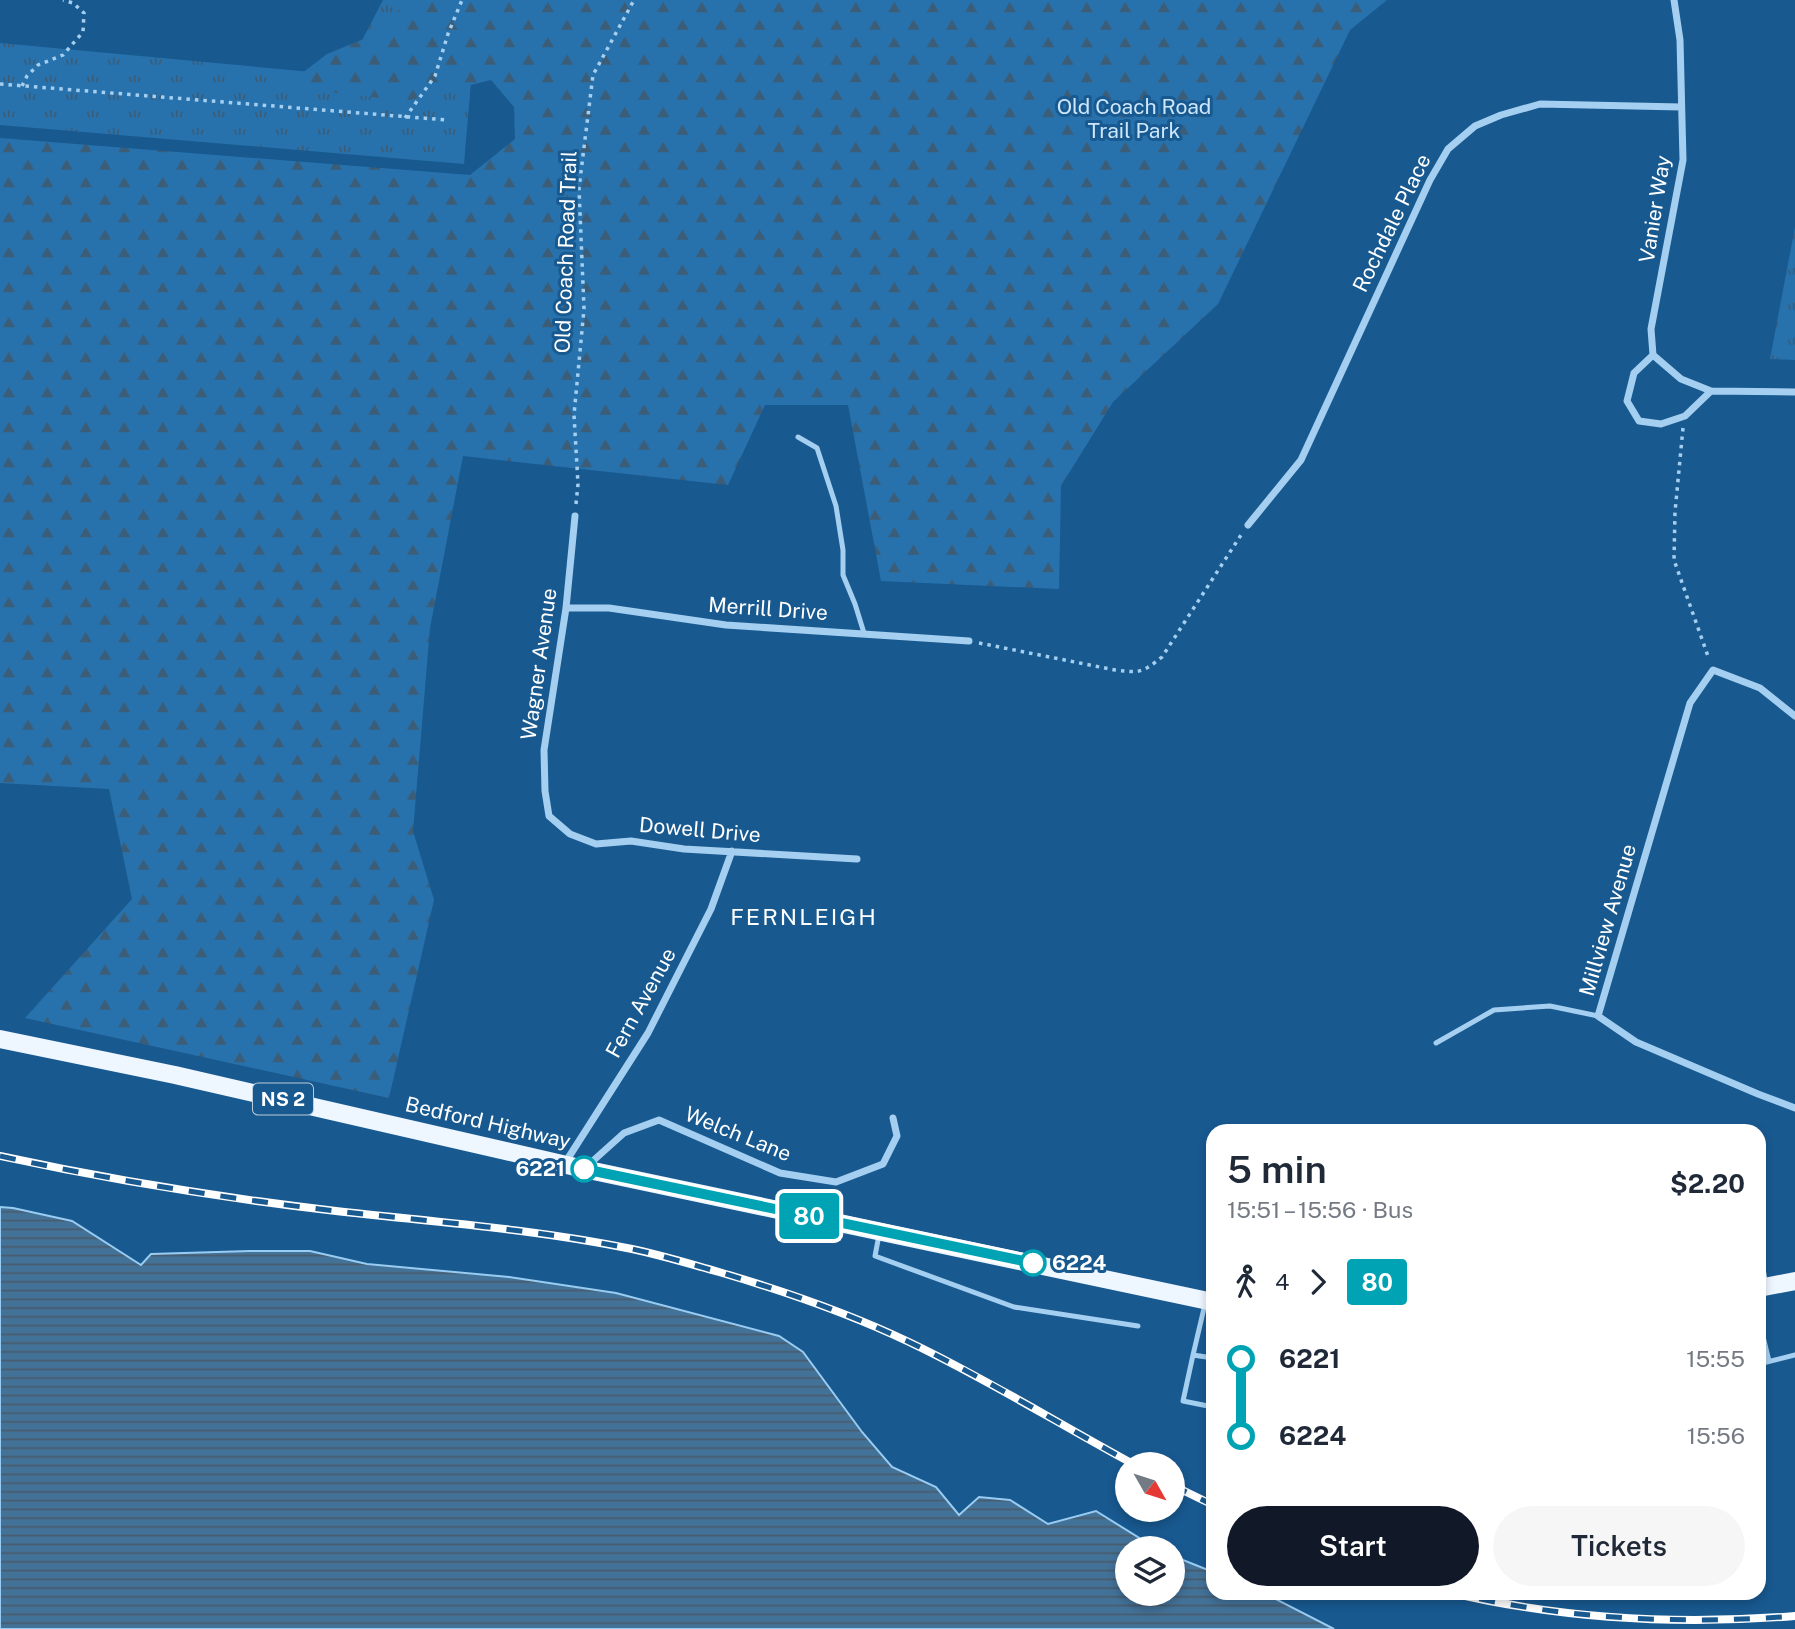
<!DOCTYPE html>
<html lang="en">
<head>
<meta charset="utf-8">
<style>
  :root { --surface:#fff; --page:#f6f6f7; --text:#1f2937; --muted:#747a83; --accent:#111827 }
  body { margin:0; font-family:"Public Sans",sans-serif; background:var(--page); color:var(--text); height:100vh; display:flex; flex-direction:column; font-size:26px; white-space:nowrap }
  * { box-sizing:border-box; margin:0 }
  p { font-size:23px; color:var(--muted) }
  .icon { flex:none; width:38px; height:38px; fill:none; stroke:currentColor; stroke-width:2; stroke-linecap:round; stroke-linejoin:round }
  .map { position:relative; flex:1; overflow:hidden }
  .details { position:absolute; left:1206px; top:1124px; width:560px; height:476px; display:flex; flex-direction:column; background:var(--surface); border-radius:21px; box-shadow:0 4px 10px #0003 }
  .details>* { flex:none }
  .badge { padding:0 14px; border-radius:5px; font-size:24px; line-height:46px }
  .needle { width:46px; rotate:129deg }
  .buttons { position:absolute; left:1115px; top:1452px; display:grid; gap:14px }
  .buttons a { display:grid; place-items:center; width:70px; height:70px; border-radius:50%; background:var(--surface); box-shadow:0 4px 10px #0003; font-size:35px }
  .map>.badge { position:absolute; translate:-50% -50%; box-shadow:0 0 0 4px #fff }
  .legs { display:flex; align-items:center; gap:10px; height:77px; padding:0 21px; font-size:23px }
  .legs p { margin-inline-start:auto }
  .summary { display:flex; align-items:center; justify-content:space-between; height:119px; padding:0 21px }
  h1 { font-size:38px; font-weight:600; line-height:52px }
  .primary-button { display:flex; gap:14px; margin-top:auto; padding:14px 21px }
  .primary-button a { flex:1; height:80px; border-radius:42px; background:var(--accent); color:#fff; font-size:28px; font-weight:600; line-height:80px; text-align:center }
  .primary-button a+a { background:var(--page); color:var(--text) }
  ul { padding:0 21px; list-style:none }
  li { display:flex; align-items:center; gap:24px; height:77px; font-size:26px }
  li i { display:grid; place-items:center; width:10px; height:100%; margin:0 9px; background:currentColor }
  li i::after { content:''; width:18px; height:18px; margin:-9px; border:5px solid; border-radius:50%; background:var(--surface) }
  li p { margin-inline-start:auto }
  li:first-child i { background:linear-gradient(#0000 50%,currentColor 0) }
  li:last-child i { background:linear-gradient(currentColor 50%,#0000 0) }
  .map>svg:first-child { display:block }
  .grass { fill:url(#grass-tufts) }
  .forest { fill:url(#forest-firs) }
  .water { fill:url(#water-rules); stroke:#98ccf2; stroke-width:2 }
  .lines { fill:none; stroke-linecap:round; stroke-linejoin:round }
  .path { stroke:#a5cff0; stroke-width:3.5; stroke-dasharray:3.5 5; stroke-linecap:butt }
  .service { stroke:#a5cff0; stroke-width:5 }
  .minor { stroke:#a5cff0; stroke-width:7 }
  .primary { stroke:#eef6ff; stroke-width:18 }
  .rail-casing { stroke:#fff; stroke-width:8 }
  .rail { stroke:#185990; stroke-width:5; stroke-dasharray:16; stroke-linecap:butt }
  .line-1-casing { stroke:#fff; stroke-width:16 }
  .line-1 { stroke:#00a3b4; stroke-width:10 }
  .stop-1-dot { fill:#fff; stroke:#00a3b4; stroke-width:3.5 }
  .labels { text-anchor:middle; stroke-width:6; stroke-linejoin:round; paint-order:stroke }
  .shield { fill:#185990; stroke:#bacdde; stroke-width:2 }
  .shield-label { font-size:19px; font-weight:bold; fill:#fff }
  .park-label { font-size:21px; fill:#cce6fb; stroke:#185990 }
  .street-label { font-size:21px; fill:#fff; stroke:#185990 }
  .stop-label { font-size:21px; font-weight:bold; fill:#fff; stroke:#185990; text-anchor:end }
  .neighbourhood-label { font-size:23px; letter-spacing:2px; fill:#fff; stroke:#185990 }
</style>
</head>
<body>
<div class="map">
<svg width="1795" height="1629" viewBox="0 0 1795 1629">
  <defs>
    <pattern id="grass-tufts" width="24" height="20" patternUnits="userSpaceOnUse" patternTransform="scale(1.75)"><rect width="24" height="20" fill="#2772ad"/><path d="M3 7l-1-3M5 7V3M7 7l1-3M15 17l-1-3M17 17v-4M19 17l1-3" fill="none" stroke="#3b5d78"/></pattern>
    <pattern id="forest-firs" width="22" height="20" patternUnits="userSpaceOnUse" patternTransform="scale(1.75)"><rect width="22" height="20" fill="#2772ad"/><path d="M5 1l3.5 6h-7zM16 11l3.5 6h-7z" fill="#3b5d78"/></pattern>
    <pattern id="water-rules" width="6" height="5" patternUnits="userSpaceOnUse" patternTransform="scale(1.75)"><rect width="6" height="5" fill="#437299"/><path d="M0 2.5h6" fill="none" stroke="#485b6b"/></pattern>
  </defs>
  <rect width="100%" height="100%" fill="#185990"/>
  <path class="grass" d="M383 0H478L464 164 0 125V43L344 75Z
    M1795 227V360L1770 359Z"/>
  <path class="forest" d="M398 0H1387L1350 30 1218 304 1113 402 1061 486 1059 589 881 581 848 405H765L728 485 463 456 430 628 413 831 434 900 389 1098 25 1018 132 899 109 789 0 783V138L470 175 515 139 514 107 491 80 406 101 284 87 327 54 398 25Z"/>
  <path class="water" d="M0 1207 13 1208 72 1221 141 1265 151 1254 250 1251H310L367 1264 509 1277 616 1293 779 1336 803 1352 862 1432 892 1467 936 1487 959 1515 979 1497 1010 1500 1048 1524 1096 1511 1157 1549H1127V1594H1172L1173 1556 1213 1572V1592L1264 1593 1334 1629H0Z"/>
  <g class="lines">
    <path class="path" d="M0 84 447 120
      M22 86 27 76 38 65 63 55 83 32 84 13 73 3 63 0
      M405 118 435 76 448 34 462 0
      M1683 428 1675 512 1674 560 1709 659
      M576 504 578 484 574 415 584 309 579 188 593 75 634 0
      M979 643 1115 670C1140 673 1142 673 1162 657L1241 535"/>
    <path class="service" d="M798 437 817 448 836 506 843 550V575L855 604 864 633
      M1436 1043 1494 1010 1550 1006 1598 1016
      M879 1235 875 1256 1014 1307 1138 1326
      M1759 1249 1766 1284
      M1205 1304 1193 1355 1213 1358
      M1759 1320 1769 1361
      M1193 1355 1183 1401 1213 1407
      M1759 1364 1795 1355"/>
    <path class="minor" d="M1674 0 1680 40 1683 160 1651 329 1653 355 1681 379 1711 391 1795 392
      M1653 355 1634 373 1627 401 1639 421 1661 424 1685 416 1711 391
      M575 516 566 608 544 750 545 791 549 816 570 834 596 844 631 841 684 849 857 859
      M1248 525 1301 460 1430 180 1448 149 1475 126 1501 115 1540 104 1681 107
      M566 608H609L726 625 969 641
      M1795 716 1760 688 1713 670 1690 703 1598 1016 1636 1042 1758 1094 1795 1108
      M565 1163 648 1033 711 909 732 851
      M585 1168 624 1133 659 1120 780 1173 836 1182 883 1164 897 1136 893 1118"/>
    <path class="primary" d="M0 1039 175 1075 584 1169 1213 1302
      M1759 1288 1795 1281"/>
    <g class="rail-casing">
      <path id="rail" d="M0 1156C111 1180 223 1198 336 1211 434 1222 535 1229 632 1249 661 1255 690 1264 719 1272 784 1291 848 1313 909 1342 987 1379 1059 1424 1135 1465
        M1172 1485 1213 1505
        M1448 1592C1561 1619 1680 1625 1795 1616"/>
    </g>
    <use href="#rail" class="rail"/>
  </g>
  <g class="lines">
    <g class="line-1-casing">
      <path id="line-1" d="M584 1169 1033 1263"/>
    </g>
    <use href="#line-1" class="line-1"/>
  </g>
  <g class="stop-1-dot">
    <circle cx="584" cy="1169" r="12"/>
    <circle cx="1033" cy="1263" r="12"/>
  </g>
  <g class="labels">
    <rect class="shield" x="253" y="1083.5" width="60" height="31" rx="5"/>
    <g class="shield-label">
      <text x="283" y="1106">NS 2</text>
    </g>
    <g class="park-label">
      <text x="1134" y="114">Old Coach Road<tspan x="1134" dy="24">Trail Park</tspan></text>
    </g>
    <g class="street-label">
      <text transform="translate(1655 209) rotate(-81)" y="7">Vanier Way</text>
      <text transform="translate(1392 223) rotate(-64)" y="7">Rochdale Place</text>
      <text transform="translate(566 252) rotate(-88)" y="7">Old Coach Road Trail</text>
      <text transform="translate(768 609) rotate(4)" y="7">Merrill Drive</text>
      <text transform="translate(539 664) rotate(-82)" y="7">Wagner Avenue</text>
      <text transform="translate(700 830) rotate(5)" y="7">Dowell Drive</text>
      <text transform="translate(1608 920) rotate(-74)" y="7">Millview Avenue</text>
      <text transform="translate(641 1003) rotate(-61)" y="7">Fern Avenue</text>
      <text transform="translate(488 1123) rotate(13)" y="7">Bedford Highway</text>
      <text transform="translate(738 1134) rotate(22)" y="7">Welch Lane</text>
    </g>
    <g class="stop-label">
      <text x="565" y="1176">6221</text>
      <text x="1052" y="1270" text-anchor="start">6224</text>
    </g>
    <g class="neighbourhood-label">
      <text x="804" y="925">FERNLEIGH</text>
    </g>
  </g>
</svg>
<div class="buttons">
<a><svg class="needle" viewBox="-14 -14 28 28"><path d="M0-13l5 13h-10z" fill="#e53935"/><path d="M0 13l5-13h-10z" fill="#747a83"/></svg></a>
<a><svg class="icon" aria-label="layers" viewBox="0 0 24 24"><path d="M12 4l9 5-9 5-9-5zM3 14l9 5 9-5"/></svg></a>
</div>
<b class="badge" style="left:809px;top:1216px;background:#00a3b4;color:#fff">80</b>
<section class="details">
<div class="summary"><div><h1>5 min</h1><p>15:51 – 15:56 · Bus</p></div><b>$2.20</b></div>
<div class="legs"><svg class="icon" aria-label="walk" viewBox="0 0 24 24"><circle cx="13" cy="4" r="2"/><path d="M13 8l-2 6 4 7M11 14l-3 7M7 12l3-4h3l4 4"/></svg>4<svg class="icon" aria-label="forward" viewBox="0 0 24 24"><path d="M9 5l7 7-7 7"/></svg><b class="badge" style="background:#00a3b4;color:#fff">80</b></div>
<ul>
<li><i style="color:#00a3b4"></i><b>6221</b><p>15:55</p></li>
<li><i style="color:#00a3b4"></i><b>6224</b><p>15:56</p></li>
</ul>
<div class="primary-button"><a>Start</a><a>Tickets</a></div>
</section>
</div>
</body>
</html>
